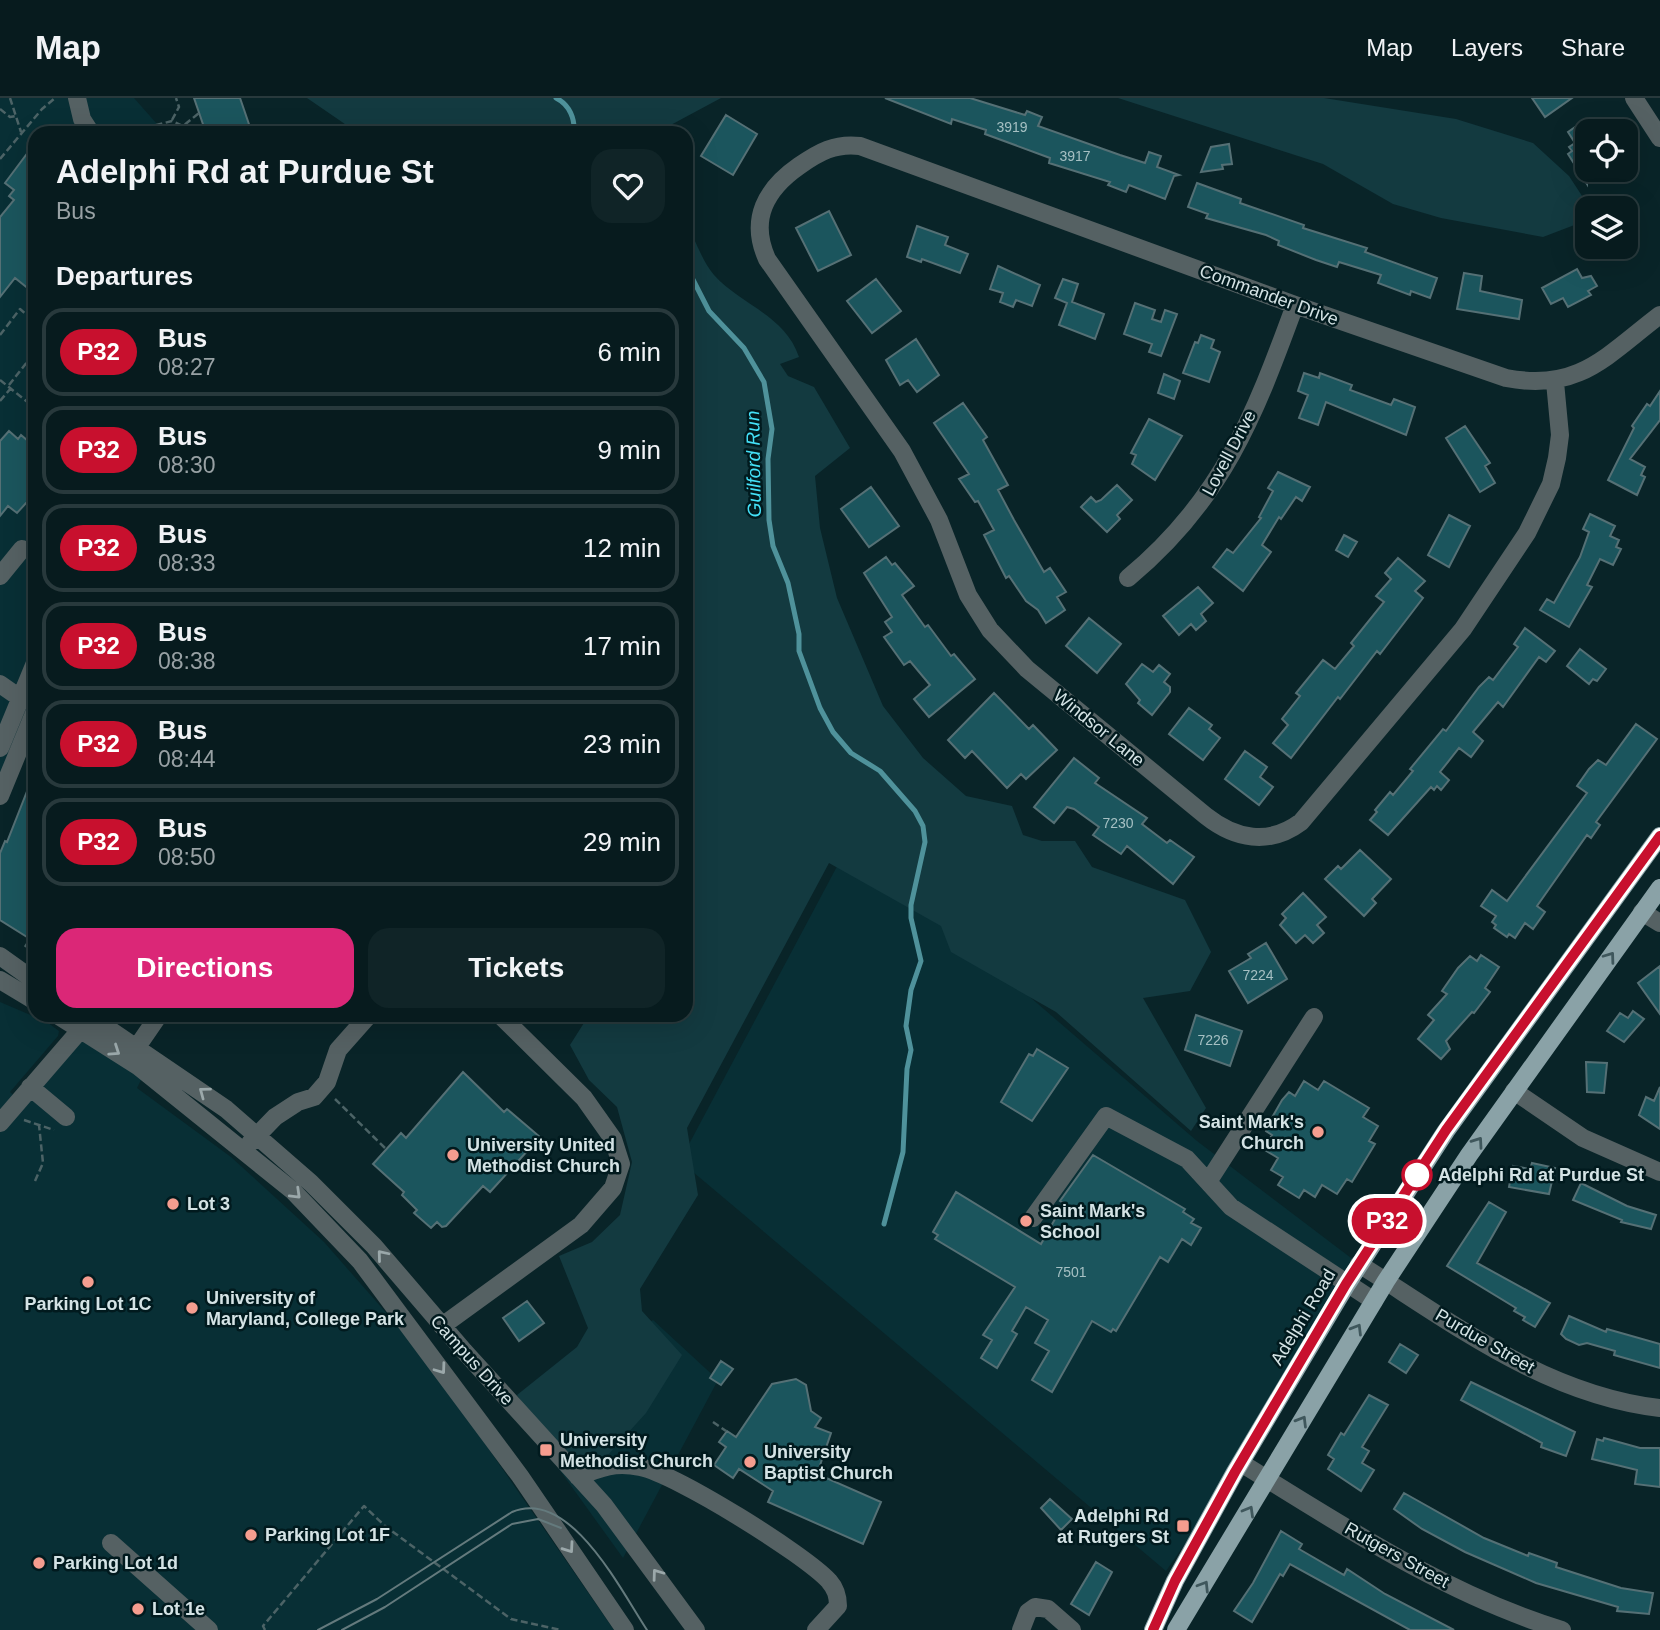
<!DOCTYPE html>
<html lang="en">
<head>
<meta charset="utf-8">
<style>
  :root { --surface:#071b1e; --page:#102427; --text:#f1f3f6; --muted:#98a1a4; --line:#28393c; --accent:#db2777 }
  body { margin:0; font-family:Arial,sans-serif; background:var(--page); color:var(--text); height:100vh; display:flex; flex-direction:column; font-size:26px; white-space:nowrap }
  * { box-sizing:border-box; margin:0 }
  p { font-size:23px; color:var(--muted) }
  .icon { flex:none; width:38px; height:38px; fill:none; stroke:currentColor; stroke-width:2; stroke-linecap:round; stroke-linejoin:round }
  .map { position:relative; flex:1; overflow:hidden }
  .drawer { position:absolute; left:28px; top:28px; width:665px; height:896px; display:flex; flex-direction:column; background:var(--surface); border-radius:21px; box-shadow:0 7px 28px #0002,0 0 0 2px var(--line) }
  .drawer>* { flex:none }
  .badge { padding:0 14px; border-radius:23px; font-size:24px; line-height:46px }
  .fabs { position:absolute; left:1575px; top:21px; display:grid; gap:14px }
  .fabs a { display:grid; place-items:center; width:63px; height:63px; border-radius:14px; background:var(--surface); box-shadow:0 7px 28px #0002,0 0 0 2px var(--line); font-size:35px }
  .map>.badge { position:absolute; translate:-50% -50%; box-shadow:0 0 0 4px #fff }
  h2 { padding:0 28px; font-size:26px; line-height:63px }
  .round { display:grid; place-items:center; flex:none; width:74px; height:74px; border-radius:21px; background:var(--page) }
  .head { display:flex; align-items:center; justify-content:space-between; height:119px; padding:0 28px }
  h1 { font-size:33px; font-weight:700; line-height:52px }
  .button { display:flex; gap:14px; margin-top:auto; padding:14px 28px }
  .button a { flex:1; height:80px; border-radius:21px; background:var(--accent); color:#fff; font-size:28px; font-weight:700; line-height:80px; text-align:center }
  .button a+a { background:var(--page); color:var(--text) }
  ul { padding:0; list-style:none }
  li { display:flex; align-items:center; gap:21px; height:88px; margin:0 14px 10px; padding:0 14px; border:4px solid var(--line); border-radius:21px }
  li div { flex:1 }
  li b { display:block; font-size:26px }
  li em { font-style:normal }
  li .badge { min-width:77px; font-weight:700; text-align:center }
  header { display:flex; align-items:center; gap:42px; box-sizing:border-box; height:98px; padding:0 35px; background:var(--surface); border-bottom:2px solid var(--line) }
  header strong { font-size:33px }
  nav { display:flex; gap:38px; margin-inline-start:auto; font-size:24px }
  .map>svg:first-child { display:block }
  .built { fill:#082f35 }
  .green { fill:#133a40 }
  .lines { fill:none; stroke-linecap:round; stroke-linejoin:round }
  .stream { stroke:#4f929b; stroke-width:5 }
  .building { fill:#1b555d; stroke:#557075; stroke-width:2 }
  .path { stroke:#4c6366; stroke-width:2.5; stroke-dasharray:7 3.5; stroke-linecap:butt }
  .minor { stroke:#556163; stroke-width:18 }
  .major { stroke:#8aa2a7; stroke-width:18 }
  .tram { stroke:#647a7d; stroke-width:2 }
  .oneway { stroke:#3f575c }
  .oneway2 { stroke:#9ba8aa }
  .line-casing { stroke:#fff; stroke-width:16 }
  .line { stroke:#c8102e; stroke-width:10 }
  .poi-dot { fill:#f59d8f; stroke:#011a1e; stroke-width:2.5 }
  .stop-dot { fill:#fff; stroke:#c8102e; stroke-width:3.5 }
  .labels { text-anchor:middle; stroke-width:5; stroke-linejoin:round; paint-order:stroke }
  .number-label { font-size:14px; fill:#a6c0c3 }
  .street-label { font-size:18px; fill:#d4e3e5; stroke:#011a1e }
  .poi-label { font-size:18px; font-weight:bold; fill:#d4e3e5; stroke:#011a1e; text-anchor:start }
  .stop-label { font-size:18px; font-weight:bold; fill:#d4e3e5; stroke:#011a1e; text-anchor:start }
  .water-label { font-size:19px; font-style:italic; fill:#44e1f8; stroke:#011a1e }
</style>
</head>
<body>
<header>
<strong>Map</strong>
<nav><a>Map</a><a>Layers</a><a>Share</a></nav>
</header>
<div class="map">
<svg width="1660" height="1532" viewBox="0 0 1660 1532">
  <rect width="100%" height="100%" fill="#092428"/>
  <path class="built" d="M0 0H134L165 35H35V604L0 686Z
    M850 744 1197 1043 1359 1166 1235 1374 1166 1473 680 1063Z
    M0 904 47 924 59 933 58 938 10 994 22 1005 75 944 83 943 143 978 137 990 231 1059 324 1144 425 1259 614 1532H0Z
    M653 1222 718 1282 623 1460 520 1317Z"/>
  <path class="green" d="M307 0H721L667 29 665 35H358Z
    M1118 0H1324L1456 21 1533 45 1569 78 1586 104 1577 126 1543 139 1441 120 1393 106 1323 66Z
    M686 124C695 141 702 163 714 177 741 207 785 217 799 259L780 266 788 278 814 289 850 350 815 378 820 430 837 500 883 608 923 660 966 698 1012 708 1023 737 1042 743H1075L1092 769 1185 802 1211 854 1190 893 1143 900 1206 1010 1191 1033 1056 914 951 854 941 828 829 765 687 1030 698 1097 640 1191 642 1213 682 1257 646 1315 578 1390 517 1297 577 1249 588 1230 559 1158 592 1144 620 1117 632 1064 617 1009 589 982 570 947 589 917H686Z"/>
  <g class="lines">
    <path class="stream" d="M556 0C570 7 575 21 574 35
      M686 168 709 213 744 250 764 284 772 331 768 361 769 422 773 448 788 485 799 536V553L820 610 833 634 851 655 880 673 915 713 923 728 925 744 911 807V820L921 863 911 892 906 928 911 952 907 971 903 1054 884 1126"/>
  </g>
  <path class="building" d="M194 0H240L252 35H206Z
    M885 0H970L1025 17 1027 13 1042 19 1038 28 1120 57 1145 65 1149 54 1161 58 1157 69 1179 77 1174 78 1165 101 1129 87 1126 94 1108 87 1110 84 1049 65 1050 60 985 36 986 32 952 21 951 26Z
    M1532 0H1572L1545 19Z
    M726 17 757 36 733 77 701 58Z
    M1581 25 1587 35V86L1568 56 1572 53 1569 49 1575 45 1568 34Z
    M35 45V196L15 180 0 199V119L14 102 9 98 14 92 5 85Z
    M1229 46 1232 66 1222 67 1223 71 1201 74 1211 49Z
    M1197 85 1241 101 1240 105 1304 127 1303 130 1367 150 1365 154 1437 180 1430 200 1411 193 1410 197 1378 185 1381 177 1339 164 1337 169 1316 162 1278 147 1279 143 1266 137 1206 120 1208 116 1188 109Z
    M829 113 851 157 818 173 796 130Z
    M1626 120 1639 121V145H1626Z
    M917 128 948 139 945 147 968 156 960 175 922 161 921 164 907 159Z
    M998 168 1040 187 1032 208 1016 202 1013 209 1000 204 1003 195 990 191Z
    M1577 171 1582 180 1591 178 1597 188 1588 193 1591 197 1568 209 1563 200 1551 206 1542 190Z
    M1464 175 1482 178 1480 193 1522 202 1519 221 1457 211Z
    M876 181 901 213 872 235 847 203Z
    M1063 181 1078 186 1072 204 1104 216 1095 241 1059 227 1067 205 1055 200Z
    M1135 205 1155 212 1152 221 1161 224 1165 212 1177 216 1161 258 1149 254 1152 246 1124 236Z
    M1201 237 1214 242 1211 250 1220 254 1209 284 1183 275 1195 244 1198 245Z
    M916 241 939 277 917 294 908 282 900 287 886 262Z
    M1304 275 1319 280 1320 275 1352 287 1350 292 1391 307 1394 301 1415 309 1406 337 1326 304 1318 327 1299 320 1308 297 1298 293Z
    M1164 276 1180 283 1174 301 1158 295Z
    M1660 293V322L1630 361 1645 369 1641 377 1645 379 1637 397 1608 382 1634 330 1632 328 1647 306 1650 308Z
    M963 305 987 339 983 342 1008 387 998 392 1014 422 1044 474 1050 470 1066 494 1057 499 1065 512 1046 525 1038 512 1026 503 1009 478 1006 480 984 437 994 432 978 403 975 404 959 381 969 376 934 325Z
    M1149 321 1182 338 1155 382 1132 366 1136 357 1131 355Z
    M1465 328 1490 365 1485 368 1495 385 1480 394 1446 340Z
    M9 333 18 341 21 337 35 349V400L26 405 17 415 8 408 0 418V343Z
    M1278 374 1310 389 1302 403 1296 399 1281 421 1279 419 1262 447 1271 454 1243 493 1213 469 1227 451 1233 455 1261 420 1259 419 1273 393 1268 390Z
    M1117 387 1132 402 1117 417 1120 421 1107 434 1081 409 1091 399 1096 404 1101 402Z
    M871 389 899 428 869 449 841 411Z
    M1590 416 1615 428 1610 438 1619 442 1616 449 1621 451 1613 467 1600 461 1587 487 1592 489 1569 529 1540 512 1547 501 1554 505 1580 459 1589 434 1583 431Z
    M1449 417 1470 428 1449 469 1428 457Z
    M1344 437 1357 444 1348 459 1336 452Z
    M886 459 892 467 895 465 914 488 902 497 925 529 928 527 951 558 954 556 975 581 929 619 914 601 930 587 910 563 904 567 884 539 892 534 885 524 892 519 864 475Z
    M1398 460 1425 483 1415 493 1423 500 1380 556 1377 553 1340 601 1338 599 1291 660 1273 645 1288 627 1282 621 1300 598 1296 595 1323 562 1335 571 1354 548 1351 545 1384 504 1376 498 1391 481 1385 475Z
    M1198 489 1213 505 1201 516 1206 523 1196 532 1191 526 1179 537 1163 518Z
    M1089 520 1121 546 1097 575 1066 548Z
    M1525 530 1555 553 1546 564 1539 559 1503 609 1498 604 1473 634 1483 643 1471 659 1459 650 1440 674 1449 682 1441 692 1437 688 1434 692 1431 689 1388 737 1370 722 1377 714 1375 712 1390 694 1393 697 1413 673 1410 671 1443 631 1446 633 1479 589 1489 579 1493 582 1518 549 1514 546Z
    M1580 551 1606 571 1597 583 1593 581 1589 586 1567 568Z
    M1142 566 1153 574 1159 567 1170 576 1164 584 1170 589V594L1152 617 1138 605 1140 602 1126 586Z
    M994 595 1029 631 1033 627 1057 652 1026 681 1021 676 1007 690 972 653 965 660 948 642Z
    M1189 610 1212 627 1209 631 1220 640 1203 662 1169 636Z
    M1636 626 1657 641 1596 724 1600 727 1591 740 1587 737 1537 808 1545 814 1533 831 1525 825 1515 840 1509 836 1507 839 1494 830 1496 827 1492 824 1496 818 1481 808 1492 792 1507 803 1587 695 1577 688 1589 671 1598 662 1606 667Z
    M1245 653 1267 669 1260 679 1273 689 1259 707 1225 681Z
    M1074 660 1099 680 1095 685 1147 720 1142 726 1167 745 1170 742 1194 759 1173 786 1127 748 1121 756 1093 737 1099 729 1074 711 1067 709 1054 725 1034 709Z
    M35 673V844L0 822V755L5 743 7 744Z
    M1360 752 1391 781 1372 801 1376 805 1364 818 1325 781 1338 768 1341 771Z
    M1303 795 1326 819 1317 827 1324 835 1313 845 1305 837 1296 845 1280 827 1286 820 1282 816Z
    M1266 845 1287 881 1248 905 1229 873 1251 860 1248 856Z
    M1481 857 1499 869 1485 890 1490 894 1474 915 1472 914 1446 943 1450 951 1441 961 1418 941 1434 922 1428 917 1447 896 1442 893 1458 870 1470 858 1477 863Z
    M1660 868V916L1638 885Z
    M1633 913 1644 921 1624 944 1607 933 1620 915 1628 920Z
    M1196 917 1242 933 1230 968 1185 952Z
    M1037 951 1068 970 1032 1023 1001 1004 1029 956 1033 958Z
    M1586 964 1607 965 1604 995 1587 994Z
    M463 974 504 1014 507 1011 540 1039 490 1094 483 1088 446 1128 442 1129 437 1124 431 1130 414 1115 417 1112 402 1097 404 1094 373 1066 401 1035 406 1040Z
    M1304 983 1318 992 1324 983 1369 1010 1363 1019 1378 1028 1369 1043 1375 1046 1352 1084 1347 1081 1337 1096 1322 1087 1315 1099 1304 1092 1299 1100 1278 1087 1283 1079 1271 1072 1278 1060 1263 1051 1272 1037 1266 1033 1270 1023 1282 1002 1289 994 1295 998Z
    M1660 989V1031L1639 1017 1646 999 1654 1003Z
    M1093 1057 1185 1111 1183 1114 1194 1121 1191 1125 1201 1130 1191 1147 1182 1141 1168 1164 1160 1159 1116 1233 1113 1231 1111 1234 1092 1223 1052 1294 1032 1282 1049 1253 1035 1245 1048 1222 1026 1209 1012 1233 1017 1236 997 1270 981 1260 992 1242 983 1237 1015 1189 935 1141 938 1137 933 1134 956 1094 1041 1146 1064 1105 1060 1103Z
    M1532 1065 1555 1070 1549 1096 1509 1089 1513 1068 1530 1071Z
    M1581 1085 1627 1108 1656 1117 1651 1131 1621 1124 1622 1122 1573 1102Z
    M1489 1104 1506 1114 1477 1165 1550 1205 1535 1229 1523 1222 1525 1219 1514 1213 1516 1210 1447 1168Z
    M527 1203 544 1225 519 1243 503 1220Z
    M1569 1218 1606 1234 1607 1231 1660 1246V1270L1614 1257 1615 1253 1587 1245 1579 1247 1566 1241 1561 1236Z
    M1400 1246 1418 1257 1406 1275 1389 1264Z
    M721 1263 733 1271 721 1287 710 1280Z
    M796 1281 806 1287 811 1313 821 1320 815 1329 831 1335 817 1376 881 1404 863 1446 768 1404 773 1393 739 1371 733 1380 714 1367 726 1349 719 1344 727 1333 736 1339 772 1286Z
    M1471 1284 1575 1334 1566 1358 1541 1349 1542 1345 1461 1302Z
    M1369 1297 1388 1307 1362 1349 1369 1353 1362 1365 1374 1372 1361 1393 1328 1371 1334 1361 1328 1357 1341 1335 1344 1337Z
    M1604 1340 1640 1350H1660V1389L1635 1386 1637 1372 1592 1361 1597 1341 1603 1343Z
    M1404 1395 1484 1440 1528 1458 1529 1455 1557 1465 1556 1469 1621 1490 1653 1495 1649 1516 1617 1513 1618 1509 1536 1485 1465 1454 1422 1431 1394 1411Z
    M1050 1401 1072 1421 1061 1432 1041 1410Z
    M1281 1433 1302 1446 1299 1451 1344 1477 1347 1471 1385 1496 1454 1532H1410L1290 1466 1283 1478 1280 1476 1252 1524 1234 1513 1253 1485Z
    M1096 1464 1112 1474 1089 1517 1071 1506Z"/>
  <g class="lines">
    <path class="path" d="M10 0 21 34
      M0 11 10 19 17 18
      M172 22 179 9 176 0
      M125 35 172 23 183 28 199 15
      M0 61 42 11 55 0
      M0 237 20 211 34 223
      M0 282 35 310
      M9 287 35 254
      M0 303 11 290
      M34 348 35 347
      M25 849 30 841
      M335 1001 386 1051
      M24 1022 54 1032
      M35 1083 43 1065 39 1027
      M713 1324 726 1333
      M265 1532 263 1528 364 1408 385 1428 511 1521 561 1532"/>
    <path class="minor" d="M77 0 82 21 91 35
      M1634 0 1660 40
      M1555 284 1560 337 1557 360 1551 386 1527 435 1463 531 1301 724C1269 748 1235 741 1206 718L1027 571 990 532 968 497 939 422 902 353 767 161C749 121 766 91 799 68 819 54 835 45 860 48L1295 207 1506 280C1579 294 1606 258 1660 217
      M0 478 22 451
      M1128 480C1222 402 1254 319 1295 207
      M0 586 20 600 32 603
      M0 650 35 565
      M0 698 35 613
      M1642 814 1660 825
      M0 858 35 883
      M0 882 35 903
      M57 917 139 969 293 1093 360 1163 520 1378 625 1532
      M88 917 226 1011 311 1085 374 1148 464 1253 604 1407 696 1532
      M137 949 159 917
      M30 989 66 1019
      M1514 993 1583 1040 1660 1074
      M0 1025 81 931
      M250 1045 275 1019 298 1004 314 999 327 984 338 952 369 917
      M1208 1084 1314 919
      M1033 1120 1106 1018 1187 1061 1231 1109 1374 1203
      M1359 1166C1454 1226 1546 1297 1660 1310
      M442 1228 581 1127 613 1090 621 1066 613 1041 584 1000 500 917
      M1241 1365C1343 1428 1447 1497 1562 1532
      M578 1379C601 1369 616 1364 640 1369 676 1376 804 1456 829 1483 836 1491 838 1498 838 1508L816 1532
      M111 1445 209 1532
      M1021 1532 1028 1514 1035 1509 1048 1511 1072 1532"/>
    <path class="major" d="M1153 1532 1175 1483 1235 1374 1347 1186 1446 1033 1660 738
      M1176 1532 1386 1183 1469 1057 1660 790"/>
    <path class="tram" d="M318 1532 377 1501 512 1414C570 1389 621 1493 647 1532
      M342 1532 385 1509 512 1426 538 1421 561 1430"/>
  </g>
  <defs><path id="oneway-chevron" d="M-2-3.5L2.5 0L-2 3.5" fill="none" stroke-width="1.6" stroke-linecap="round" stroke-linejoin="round" transform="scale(1.75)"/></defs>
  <g class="oneway">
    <use href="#oneway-chevron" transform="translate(1610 859) rotate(-54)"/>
    <use href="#oneway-chevron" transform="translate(1478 1044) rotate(-55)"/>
    <use href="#oneway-chevron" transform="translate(1357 1231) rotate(-59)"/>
    <use href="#oneway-chevron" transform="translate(1302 1323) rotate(-59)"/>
    <use href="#oneway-chevron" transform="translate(1249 1413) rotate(-60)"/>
    <use href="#oneway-chevron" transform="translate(1204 1488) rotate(-58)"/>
  </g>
  <g class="oneway2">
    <use href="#oneway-chevron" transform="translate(115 953) rotate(34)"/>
    <use href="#oneway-chevron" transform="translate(204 994) rotate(-143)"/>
    <use href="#oneway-chevron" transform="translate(296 1096) rotate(44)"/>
    <use href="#oneway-chevron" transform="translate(382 1157) rotate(-130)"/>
    <use href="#oneway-chevron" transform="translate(441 1271) rotate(54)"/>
    <use href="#oneway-chevron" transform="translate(569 1450) rotate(55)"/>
    <use href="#oneway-chevron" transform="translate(657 1476) rotate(-126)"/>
  </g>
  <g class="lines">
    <g class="line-casing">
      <path id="line" d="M1153 1532 1175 1483 1235 1374 1346 1186 1446 1032 1660 738"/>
    </g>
    <use href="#line" class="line"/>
  </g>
  <g class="poi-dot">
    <circle cx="1318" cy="1034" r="7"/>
    <circle cx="453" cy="1057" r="7"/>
    <circle cx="173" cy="1106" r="7"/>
    <circle cx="1026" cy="1123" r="7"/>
    <circle cx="88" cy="1184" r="7"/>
    <circle cx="192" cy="1210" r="7"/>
    <rect x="539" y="1345" width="14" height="14" rx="3.5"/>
    <circle cx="750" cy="1364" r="7"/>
    <rect x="1176" y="1421" width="14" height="14" rx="3.5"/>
    <circle cx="251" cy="1437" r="7"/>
    <circle cx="39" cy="1465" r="7"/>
    <circle cx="138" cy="1511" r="7"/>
  </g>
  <circle class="stop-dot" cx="1417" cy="1077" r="14"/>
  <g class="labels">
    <g class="number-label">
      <text x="1012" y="34">3919</text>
      <text x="1075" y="63">3917</text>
      <text x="1118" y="730">7230</text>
      <text x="1258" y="882">7224</text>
      <text x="1213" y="947">7226</text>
      <text x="1071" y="1179">7501</text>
    </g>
    <g class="street-label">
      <text transform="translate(1269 197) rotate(20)" y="6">Commander Drive</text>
      <text transform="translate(1229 355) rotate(-62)" y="6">Lovell Drive</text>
      <text transform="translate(1099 630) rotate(39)" y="6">Windsor Lane</text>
      <text transform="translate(1303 1219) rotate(-59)" y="6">Adelphi Road</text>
      <text transform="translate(1485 1243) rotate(30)" y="6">Purdue Street</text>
      <text transform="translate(472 1262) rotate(48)" y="6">Campus Drive</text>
      <text transform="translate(1397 1457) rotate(29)" y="6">Rutgers Street</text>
    </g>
    <g class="poi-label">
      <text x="1304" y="1030" text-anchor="end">Saint Mark's<tspan x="1304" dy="21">Church</tspan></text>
      <text x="467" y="1053">University United<tspan x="467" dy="21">Methodist Church</tspan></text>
      <text x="187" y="1112">Lot 3</text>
      <text x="1040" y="1119">Saint Mark's<tspan x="1040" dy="21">School</tspan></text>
      <text x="206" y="1206">University of<tspan x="206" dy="21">Maryland, College Park</tspan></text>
      <text x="88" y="1212" text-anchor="middle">Parking Lot 1C</text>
      <text x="560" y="1348">University<tspan x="560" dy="21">Methodist Church</tspan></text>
      <text x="764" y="1360">University<tspan x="764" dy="21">Baptist Church</tspan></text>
      <text x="1169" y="1424" text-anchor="end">Adelphi Rd<tspan x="1169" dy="21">at Rutgers St</tspan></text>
      <text x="265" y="1443">Parking Lot 1F</text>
      <text x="53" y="1471">Parking Lot 1d</text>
      <text x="152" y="1517">Lot 1e</text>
    </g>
    <g class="stop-label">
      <text x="1438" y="1083">Adelphi Rd at Purdue St</text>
    </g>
    <g class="water-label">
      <text transform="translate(753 366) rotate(-91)" y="7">Guilford Run</text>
    </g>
  </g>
</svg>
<div class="fabs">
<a><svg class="icon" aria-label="locate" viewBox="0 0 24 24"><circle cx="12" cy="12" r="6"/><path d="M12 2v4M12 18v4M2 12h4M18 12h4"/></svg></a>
<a><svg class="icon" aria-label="layers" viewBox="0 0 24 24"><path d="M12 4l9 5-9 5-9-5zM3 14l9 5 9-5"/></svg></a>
</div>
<b class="badge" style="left:1387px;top:1123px;background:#c8102e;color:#fff">P32</b>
<section class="drawer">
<div class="head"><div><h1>Adelphi Rd at Purdue St</h1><p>Bus</p></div><a class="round"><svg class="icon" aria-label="heart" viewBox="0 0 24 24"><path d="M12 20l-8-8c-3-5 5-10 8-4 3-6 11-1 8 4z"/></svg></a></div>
<h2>Departures</h2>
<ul>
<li><span class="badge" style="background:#c8102e;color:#fff">P32</span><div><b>Bus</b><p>08:27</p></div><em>6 min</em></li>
<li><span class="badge" style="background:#c8102e;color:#fff">P32</span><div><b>Bus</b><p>08:30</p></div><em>9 min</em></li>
<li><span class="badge" style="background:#c8102e;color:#fff">P32</span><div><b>Bus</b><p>08:33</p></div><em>12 min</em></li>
<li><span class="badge" style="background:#c8102e;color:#fff">P32</span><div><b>Bus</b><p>08:38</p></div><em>17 min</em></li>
<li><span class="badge" style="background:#c8102e;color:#fff">P32</span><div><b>Bus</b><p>08:44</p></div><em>23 min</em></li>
<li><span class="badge" style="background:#c8102e;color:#fff">P32</span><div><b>Bus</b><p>08:50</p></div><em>29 min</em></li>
</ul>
<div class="button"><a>Directions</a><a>Tickets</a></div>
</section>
</div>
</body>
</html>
